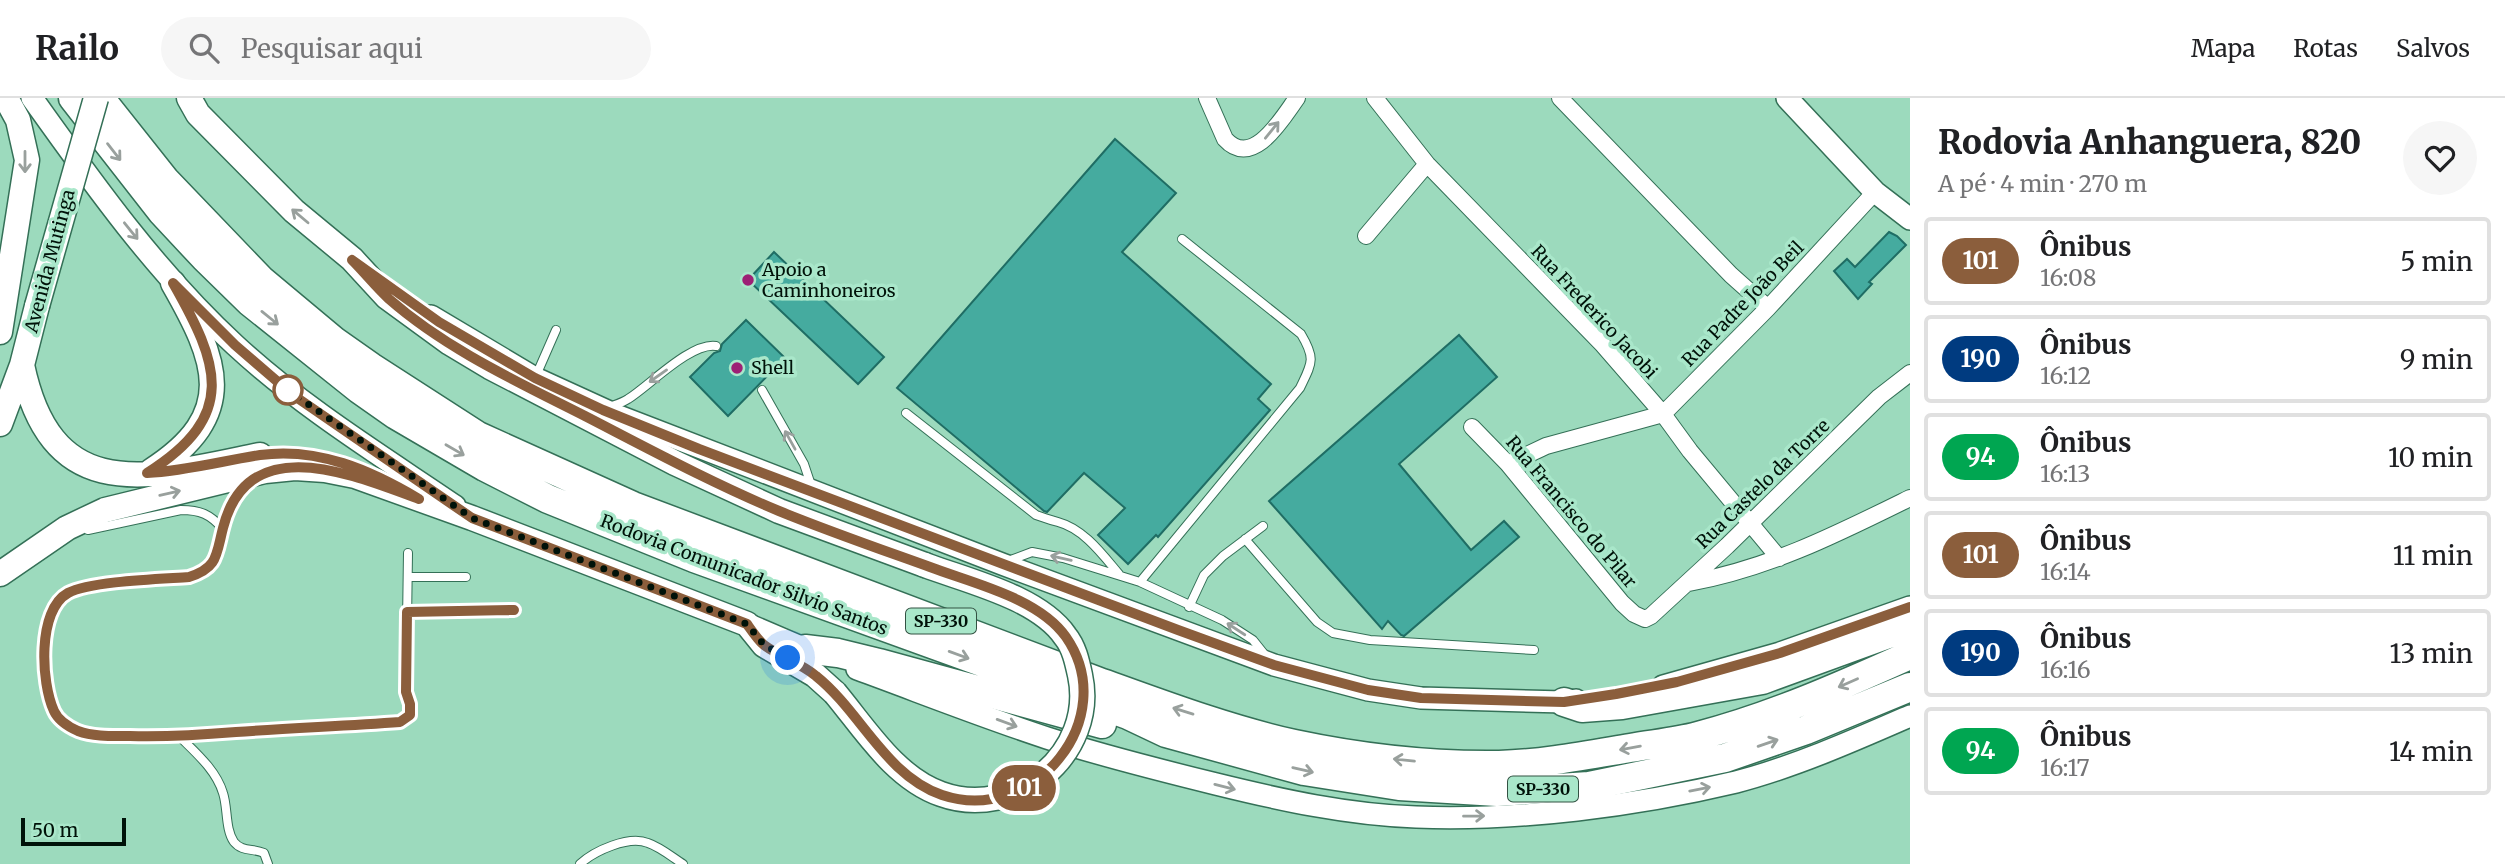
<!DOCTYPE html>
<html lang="pt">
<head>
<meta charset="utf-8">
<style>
  :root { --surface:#fff; --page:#f6f6f6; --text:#202124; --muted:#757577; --line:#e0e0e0 }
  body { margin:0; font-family:Merriweather,serif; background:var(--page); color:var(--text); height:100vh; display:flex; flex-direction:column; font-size:26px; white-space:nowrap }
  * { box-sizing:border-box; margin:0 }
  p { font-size:23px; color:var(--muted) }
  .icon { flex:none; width:38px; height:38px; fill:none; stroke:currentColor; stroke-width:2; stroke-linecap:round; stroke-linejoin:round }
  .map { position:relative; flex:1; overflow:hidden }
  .details { display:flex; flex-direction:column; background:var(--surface); width:595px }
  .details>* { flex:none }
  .badge { padding:0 14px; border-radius:23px; font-size:24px; line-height:46px }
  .scale { position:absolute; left:21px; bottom:18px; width:105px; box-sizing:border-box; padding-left:7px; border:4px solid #001209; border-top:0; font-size:19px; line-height:24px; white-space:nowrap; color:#001209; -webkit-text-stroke:5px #a9e7ca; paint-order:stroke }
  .you { position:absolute; width:35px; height:35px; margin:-18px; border:5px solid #fff; border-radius:50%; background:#1a73e8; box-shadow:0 0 0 10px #1a73e833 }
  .map>.badge { position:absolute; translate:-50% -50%; box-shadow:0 0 0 4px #fff }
  .round { display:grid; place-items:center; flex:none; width:74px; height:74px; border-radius:37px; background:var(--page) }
  .summary { display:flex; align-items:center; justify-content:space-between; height:119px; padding:0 28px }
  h1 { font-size:33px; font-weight:800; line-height:52px }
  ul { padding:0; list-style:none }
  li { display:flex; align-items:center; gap:21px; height:88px; margin:0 14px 10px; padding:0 14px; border:4px solid var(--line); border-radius:7px }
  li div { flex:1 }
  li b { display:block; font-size:26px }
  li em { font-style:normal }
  li .badge { min-width:77px; font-weight:700; text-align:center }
  header { display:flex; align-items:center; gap:42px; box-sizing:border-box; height:98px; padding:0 35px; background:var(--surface); border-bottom:2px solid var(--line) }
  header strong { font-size:33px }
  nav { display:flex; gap:38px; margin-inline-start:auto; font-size:24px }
  .search { width:490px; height:63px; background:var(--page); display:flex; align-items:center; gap:18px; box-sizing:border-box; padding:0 24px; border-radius:38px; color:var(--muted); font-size:26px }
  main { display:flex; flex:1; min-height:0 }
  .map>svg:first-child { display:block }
  .building { fill:#45ab9f; stroke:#1f6d64; stroke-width:2 }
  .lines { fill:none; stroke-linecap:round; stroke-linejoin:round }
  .lane-casing { stroke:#347057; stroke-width:10 }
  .street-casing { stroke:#347057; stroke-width:18 }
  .secondary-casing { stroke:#347057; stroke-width:24 }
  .primary-casing { stroke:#347057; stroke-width:27 }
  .highway-casing { stroke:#347057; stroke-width:31 }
  .lane { stroke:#fff; stroke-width:8 }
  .street { stroke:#fff; stroke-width:16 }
  .secondary { stroke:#fff; stroke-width:21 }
  .primary { stroke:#fff; stroke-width:24 }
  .highway { stroke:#fff; stroke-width:28 }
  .primary-bridge-casing { stroke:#347057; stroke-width:27; stroke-linecap:butt }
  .primary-bridge { stroke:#fff; stroke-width:24 }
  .oneway { stroke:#99a09d }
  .line-casing { stroke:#fff; stroke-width:16 }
  .line { stroke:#8b5e3c; stroke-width:10 }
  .walk { stroke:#001209; stroke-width:7; stroke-dasharray:0 12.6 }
  .poi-dot { fill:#9d2075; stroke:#a9e7ca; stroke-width:2.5 }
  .stop-dot { fill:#fff; stroke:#8b5e3c; stroke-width:3.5 }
  .labels { text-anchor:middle; stroke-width:7; stroke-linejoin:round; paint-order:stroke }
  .shield { fill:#a9e7ca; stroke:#335243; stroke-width:2 }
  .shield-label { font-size:16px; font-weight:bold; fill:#001209 }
  .street-label { font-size:18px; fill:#001209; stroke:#a9e7ca }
  .poi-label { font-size:18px; fill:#001209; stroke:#a9e7ca; text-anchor:start }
</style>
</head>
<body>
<header>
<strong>Railo</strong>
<div class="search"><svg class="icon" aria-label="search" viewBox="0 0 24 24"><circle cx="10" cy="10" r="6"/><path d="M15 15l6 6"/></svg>Pesquisar aqui</div>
<nav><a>Mapa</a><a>Rotas</a><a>Salvos</a></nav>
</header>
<main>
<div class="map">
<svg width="1910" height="766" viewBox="0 0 1910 766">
  <rect width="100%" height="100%" fill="#9cdabd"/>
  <path class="building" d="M1115 41 1176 95 1122 154 1271 286 1258 301 1270 312 1158 439 1156 437 1128 466 1098 437 1125 410 1084 375 1047 414 1044 413 897 290Z
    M1889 134 1897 138 1906 147 1869 184 1872 186 1858 201 1834 173 1847 161 1855 169Z
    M774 154 884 259 858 286 748 182Z
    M746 222 785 260 728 318 690 279 714 255 720 253 722 246Z
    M1459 237 1497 279 1399 366 1471 452 1504 423 1519 439 1404 538 1401 537 1388 523 1382 531 1269 403Z"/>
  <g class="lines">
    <g class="lane-casing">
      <path id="lane" d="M535 280 556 232
        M762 292 804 366 811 387
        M607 310C614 307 622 305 628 301 649 288 691 244 716 248
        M906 315 1036 417C1044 420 1051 422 1058 424 1084 431 1102 456 1119 476
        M248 385C235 397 226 415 222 433 219 446 219 460 209 470 204 475 196 477 189 479 161 481 91 483 68 495 37 512 41 585 54 613 58 622 69 629 78 633 94 639 113 638 130 638 166 639 200 637 236 634 291 630 345 628 400 624L409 617 410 606 406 594 408 455
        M88 432 181 412C200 412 210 416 223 431
        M1245 441 1317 524 1333 535 1370 542 1534 552
        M1008 463 1032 454 1063 460 1140 484 1222 522 1253 542 1265 557
        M408 479H466
        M1140 484 1300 290C1312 265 1316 261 1301 236L1182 141
        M1189 509 1204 477 1223 458 1263 428
        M407 514 514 512
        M180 639C196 655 216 672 223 695 228 710 225 731 234 744 242 754 253 750 264 755L268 766
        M580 766C594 753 629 737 648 745 660 749 672 759 683 766"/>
    </g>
    <g class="street-casing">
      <path id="street" d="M1207 0 1225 41C1253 72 1283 19 1297 0
        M1375 0 1427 66 1603 247 1663 316 1690 353 1779 460
        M1560 0 1731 177 1768 210
        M1366 138 1427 66
        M1472 329 1508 366 1622 505 1634 516 1645 521 1651 518 1727 448 1879 299 1910 275
        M1508 366 1546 348 1663 316 1768 210 1875 94
        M1689 485C1770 470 1837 436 1910 400"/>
    </g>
    <g class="secondary-casing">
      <path id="secondary" d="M32 0C94 87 156 174 235 247 302 309 380 357 455 408
        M1787 0 1875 94 1910 121
        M431 218 535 280 616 317 1002 466 1274 567 1368 592 1421 600 1564 604 1576 602
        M747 526 817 556
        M857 571C920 594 983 619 1047 640 1103 658 1159 672 1216 686 1281 702 1349 717 1416 719 1519 723 1635 708 1736 684 1794 669 1855 642 1910 618
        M1663 588 1780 555 1910 509"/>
    </g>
    <g class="primary-casing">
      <path id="primary" d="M189 0 198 16 294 113 352 161 387 199 450 245 490 269 675 365 779 413 925 467
        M0 234 27 62 18 22 6 0
        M22 267C52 410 148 380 260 357
        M0 326 22 267 37 208
        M151 373C240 316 217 262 173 185
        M0 476 67 430 105 412 265 373 295 370 325 372 355 378 472 420 747 526 764 547 815 577 835 595"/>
    </g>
    <g class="highway-casing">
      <path id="highway" d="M73 0 162 114 205 160 250 204 359 291 396 317 485 369 548 401 694 460 1128 617 1166 635 1304 673 1399 688 1497 694 1589 688 1725 660 1806 632 1910 589
        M100 0 165 82 261 182 334 243 371 269 478 338 633 408 1097 583C1161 606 1227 631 1294 646 1360 660 1431 668 1499 667 1541 666 1588 657 1630 650 1652 646 1676 644 1698 638 1771 619 1841 588 1910 557
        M805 551 838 555 879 565 1102 626
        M1564 604 1582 610 1622 607 1762 582 1910 528"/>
    </g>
    <use href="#lane" class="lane"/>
    <use href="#street" class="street"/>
    <use href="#secondary" class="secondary"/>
    <use href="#primary" class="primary"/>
    <use href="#highway" class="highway"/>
    <g class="primary-bridge-casing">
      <path id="primary-bridge" d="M37 208 96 0
        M835 595C865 631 895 680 941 696 1015 723 1097 655 1080 577 1077 563 1074 549 1065 538 1038 499 967 483 925 467"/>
    </g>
    <use href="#primary-bridge" class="primary-bridge"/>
  </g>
  <defs><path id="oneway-shaft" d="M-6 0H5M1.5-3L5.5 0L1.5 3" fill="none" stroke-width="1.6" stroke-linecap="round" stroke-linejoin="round" transform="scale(1.75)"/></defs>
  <g class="oneway">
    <use href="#oneway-shaft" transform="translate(1272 32) rotate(-51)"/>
    <use href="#oneway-shaft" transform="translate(114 54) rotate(52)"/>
    <use href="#oneway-shaft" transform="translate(25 64) rotate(90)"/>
    <use href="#oneway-shaft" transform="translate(300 118) rotate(-140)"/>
    <use href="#oneway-shaft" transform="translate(131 133) rotate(51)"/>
    <use href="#oneway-shaft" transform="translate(270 220) rotate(39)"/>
    <use href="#oneway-shaft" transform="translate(658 278) rotate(145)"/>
    <use href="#oneway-shaft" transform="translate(790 342) rotate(-119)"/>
    <use href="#oneway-shaft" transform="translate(455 352) rotate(30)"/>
    <use href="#oneway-shaft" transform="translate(170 395) rotate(-13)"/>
    <use href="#oneway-shaft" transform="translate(1061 460) rotate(-167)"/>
    <use href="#oneway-shaft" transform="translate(1236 531) rotate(-147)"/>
    <use href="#oneway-shaft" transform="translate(959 557) rotate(20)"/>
    <use href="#oneway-shaft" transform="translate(1848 585) rotate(156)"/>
    <use href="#oneway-shaft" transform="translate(1183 613) rotate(-163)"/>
    <use href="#oneway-shaft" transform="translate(1007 625) rotate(20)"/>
    <use href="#oneway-shaft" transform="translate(1768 645) rotate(-19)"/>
    <use href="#oneway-shaft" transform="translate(1630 650) rotate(170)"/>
    <use href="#oneway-shaft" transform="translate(1404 662) rotate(-174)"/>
    <use href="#oneway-shaft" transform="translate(1303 672) rotate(13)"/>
    <use href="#oneway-shaft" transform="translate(1225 689) rotate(14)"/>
    <use href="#oneway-shaft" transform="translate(1700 691) rotate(-11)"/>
    <use href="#oneway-shaft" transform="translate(1474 718) rotate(-1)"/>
  </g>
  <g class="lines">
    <g class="line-casing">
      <path id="line" d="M514 512 407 514 406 594 410 606V617L400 624C345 628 291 630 236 634 200 637 166 639 130 638 113 638 94 639 78 633 69 629 58 622 54 613 41 585 37 512 68 495 91 483 160 481 189 479 218 470 216 457 223 430 248 331 353 377 419 401 370 372 318 349 260 357 222 363 185 373 147 375 239 317 219 266 173 185L235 247 293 297 472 420 747 526C752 533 758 542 764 547 780 559 801 565 816 578 861 614 885 677 942 697 1034 728 1122 620 1066 539 1039 500 972 485 930 469 880 451 828 433 779 413 712 385 649 351 585 318 518 284 446 251 389 201 376 189 365 175 352 162L439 224 535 280 603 312 699 351 1178 532 1274 567 1368 592 1421 600 1564 604 1616 596 1677 584 1780 555 1910 509"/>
    </g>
    <use href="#line" class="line"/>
    <path class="walk" d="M288 292 472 420 747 526 764 547 788 560"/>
  </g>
  <g class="poi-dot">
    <circle cx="748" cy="182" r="7"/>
    <circle cx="737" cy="270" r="7"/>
  </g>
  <circle class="stop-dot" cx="288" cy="292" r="14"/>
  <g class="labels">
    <g class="shield">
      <rect x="906" y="510.5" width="70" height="25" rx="5"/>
      <rect x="1508" y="678.5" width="70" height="25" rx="5"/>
    </g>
    <g class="shield-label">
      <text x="941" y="529">SP-330</text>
      <text x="1543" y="697">SP-330</text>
    </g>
    <g class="street-label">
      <text transform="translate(50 163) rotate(-75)" y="6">Avenida Mutinga</text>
      <text transform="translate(1743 206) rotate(-46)" y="6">Rua Padre João Beil</text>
      <text transform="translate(1594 214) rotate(47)" y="6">Rua Frederico Jacobi</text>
      <text transform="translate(1763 386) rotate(-44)" y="6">Rua Castelo da Torre</text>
      <text transform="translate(1571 414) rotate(50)" y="6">Rua Francisco do Pilar</text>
      <text transform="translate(744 477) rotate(21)" y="6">Rodovia Comunicador Silvio Santos</text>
    </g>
    <g class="poi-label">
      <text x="762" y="178">Apoio a<tspan x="762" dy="21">Caminhoneiros</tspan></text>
      <text x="751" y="276">Shell</text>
    </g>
  </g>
</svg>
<div class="scale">50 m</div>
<div class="you" style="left:788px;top:560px"></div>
<b class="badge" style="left:1024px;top:690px;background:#8b5e3c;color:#fff">101</b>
</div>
<section class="details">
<div class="summary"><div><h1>Rodovia Anhanguera, 820</h1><p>A pé · 4 min · 270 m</p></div><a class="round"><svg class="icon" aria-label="heart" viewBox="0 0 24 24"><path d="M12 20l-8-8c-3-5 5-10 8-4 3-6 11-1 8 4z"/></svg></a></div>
<ul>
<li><span class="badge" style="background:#8b5e3c;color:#fff">101</span><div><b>Ônibus</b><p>16:08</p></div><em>5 min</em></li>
<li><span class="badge" style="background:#003b80;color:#fff">190</span><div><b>Ônibus</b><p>16:12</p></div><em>9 min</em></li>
<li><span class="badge" style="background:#00a651;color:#fff">94</span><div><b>Ônibus</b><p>16:13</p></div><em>10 min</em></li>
<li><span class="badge" style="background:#8b5e3c;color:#fff">101</span><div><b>Ônibus</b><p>16:14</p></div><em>11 min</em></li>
<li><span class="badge" style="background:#003b80;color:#fff">190</span><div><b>Ônibus</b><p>16:16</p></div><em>13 min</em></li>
<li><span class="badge" style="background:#00a651;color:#fff">94</span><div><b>Ônibus</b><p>16:17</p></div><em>14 min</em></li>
</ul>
</section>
</main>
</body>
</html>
